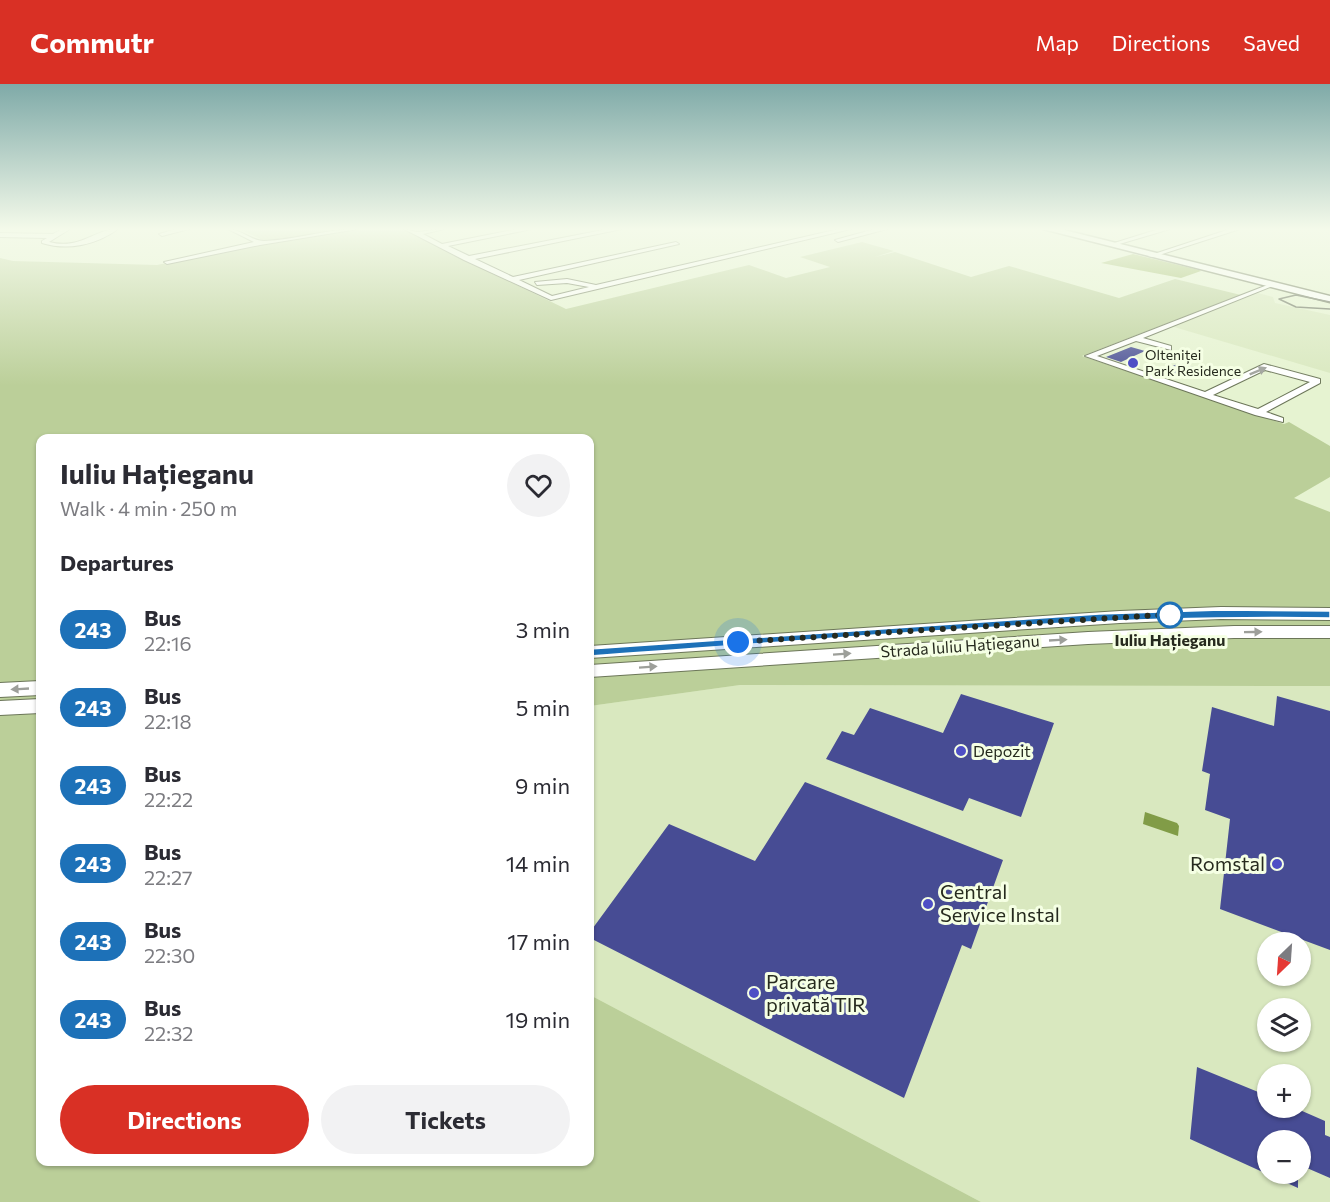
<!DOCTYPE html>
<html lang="en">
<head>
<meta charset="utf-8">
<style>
  :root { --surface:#fff; --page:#f2f2f3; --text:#2b2b33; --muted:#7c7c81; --accent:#d93025 }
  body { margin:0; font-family:Commissioner,sans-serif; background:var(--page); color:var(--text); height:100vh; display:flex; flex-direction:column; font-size:22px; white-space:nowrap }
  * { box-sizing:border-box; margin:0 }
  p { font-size:20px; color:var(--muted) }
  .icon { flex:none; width:33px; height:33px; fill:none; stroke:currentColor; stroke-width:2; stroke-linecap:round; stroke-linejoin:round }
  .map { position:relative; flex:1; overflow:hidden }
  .side { position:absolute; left:36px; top:350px; width:558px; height:732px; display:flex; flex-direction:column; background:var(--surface); border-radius:12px; box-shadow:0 2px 4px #0004 }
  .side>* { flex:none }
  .badge { padding:0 12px; border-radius:20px; font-size:21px; line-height:39px }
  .needle { width:39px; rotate:205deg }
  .fabs { position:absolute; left:1257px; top:848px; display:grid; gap:12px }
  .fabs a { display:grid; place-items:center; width:54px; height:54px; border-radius:50%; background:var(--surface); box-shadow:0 2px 4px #0004; font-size:30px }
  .you { position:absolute; width:30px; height:30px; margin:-15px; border:4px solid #fff; border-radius:50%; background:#1a73e8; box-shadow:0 0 0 9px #1a73e833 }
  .map>.badge { position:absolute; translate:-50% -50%; box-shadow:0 0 0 3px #fff }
  h2 { padding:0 24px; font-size:22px; line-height:54px }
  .round { display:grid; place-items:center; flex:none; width:63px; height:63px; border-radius:32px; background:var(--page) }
  .head { display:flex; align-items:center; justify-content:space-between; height:102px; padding:0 24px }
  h1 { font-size:28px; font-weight:700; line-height:45px }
  .action { display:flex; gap:12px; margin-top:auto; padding:12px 24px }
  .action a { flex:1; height:69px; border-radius:36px; background:var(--accent); color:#fff; font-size:24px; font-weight:700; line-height:69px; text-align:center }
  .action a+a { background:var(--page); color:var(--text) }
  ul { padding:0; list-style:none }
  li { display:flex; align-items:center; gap:18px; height:78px; padding:0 24px }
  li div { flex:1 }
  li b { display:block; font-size:22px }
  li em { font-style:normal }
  li .badge { min-width:66px; font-weight:700; text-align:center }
  header { display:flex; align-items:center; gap:36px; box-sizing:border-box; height:84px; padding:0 30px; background:var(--accent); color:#fff }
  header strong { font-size:28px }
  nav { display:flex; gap:33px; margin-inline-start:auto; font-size:21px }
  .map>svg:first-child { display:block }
  .built { fill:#d9e8bf; fill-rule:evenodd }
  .green { fill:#bbcf99 }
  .forest { fill:#9bb762 }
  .water { fill:#819c47 }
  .building { fill:#474c94 }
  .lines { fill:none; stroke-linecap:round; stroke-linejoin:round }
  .minor-casing { stroke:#6c7659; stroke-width:2 }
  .secondary-casing { stroke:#6c7659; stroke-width:2 }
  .primary-casing { stroke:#6c7659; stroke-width:3 }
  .minor { fill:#fff; fill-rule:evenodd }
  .secondary { fill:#fff; fill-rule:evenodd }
  .primary { fill:#fff; fill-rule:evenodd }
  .tram { stroke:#676e5b; stroke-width:1.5 }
  .oneway { fill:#9d9f9a }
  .line { fill:#1d71b8; stroke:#fff; stroke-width:1.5 }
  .walk { stroke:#262a1e; stroke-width:6; stroke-dasharray:0 10.8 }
  .poi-dot { fill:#4e4fc5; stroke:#f5ffe4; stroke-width:2 }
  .stop-dot { fill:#fff; stroke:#1d71b8; stroke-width:3 }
  .labels { text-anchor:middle; stroke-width:6; stroke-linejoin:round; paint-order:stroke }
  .far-poi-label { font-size:14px; fill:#262a1e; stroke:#f5ffe4; text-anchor:start }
  .stop-label { font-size:16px; font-weight:bold; fill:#262a1e; stroke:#f5ffe4 }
  .street-label { font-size:16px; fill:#262a1e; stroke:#f5ffe4 }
  .poi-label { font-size:16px; fill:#262a1e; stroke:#f5ffe4; text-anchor:start }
  .near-poi-label { font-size:20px; fill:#262a1e; stroke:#f5ffe4; text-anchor:start }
</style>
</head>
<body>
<header>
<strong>Commutr</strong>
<nav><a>Map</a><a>Directions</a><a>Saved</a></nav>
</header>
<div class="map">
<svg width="1330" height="1118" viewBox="0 0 1330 1118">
  <rect width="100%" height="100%" fill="#e6f3d1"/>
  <path class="built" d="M1250 207 1273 213 1275 219 1330 231V289L1164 240Z
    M740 601 1330 602V1118H981L590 911V622ZM1268 858H1300V891H1268ZM1268 924H1300V957H1268ZM1268 990H1300V1023H1268ZM1268 1056H1300V1089H1268Z"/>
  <path class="green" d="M239 145H348L265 157Z
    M358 145C374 145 386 146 402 145L566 225 749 181 786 194 830 183 800 173 862 158 894 167 875 173 895 168 971 193 1009 182 1119 214 1175 195 1241 211 1082 272 1284 340 1289 338 1330 362V393L1294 414 1330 428V602L740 601 590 622V354H40V1077H590V911L981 1118H0V174L13 177 157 181 265 159Z"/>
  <path class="forest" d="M1133 170 1199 186 1201 187 1181 194 1101 179Z"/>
  <path class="water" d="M1145 728 1177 739 1179 742 1178 752 1143 740Z"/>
  <path class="building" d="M1131 263 1145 267 1121 278 1106 273Z
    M1180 279 1196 284 1171 294 1156 289Z
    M961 610 1054 639 1021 733 969 714 963 727 826 675 842 647 854 651 870 624 943 649Z
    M1277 612 1330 627V866L1220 825 1230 735 1205 726 1210 690 1202 687 1212 623 1274 642Z
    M805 698 1003 776 971 865 962 861 904 1014 590 854V848L669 740 755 777Z
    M1197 983 1268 1012V1023H1293L1325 1037V1051L1330 1053V1094L1300 1081V1056H1268V1089H1298V1104L1190 1055Z"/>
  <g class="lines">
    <g class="minor-casing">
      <path id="minor" d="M62 145H70L49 158C81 166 94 145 118 145 96 161 68 167 42 159V157L47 154 0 153V149L53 150Z
        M176 145H189L162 152 159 150Z
        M228 145C241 145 251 157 264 157 295 156 326 145 358 145L260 161 167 180 164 178 254 158Z
        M404 145 417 148 444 145 423 150 442 160 518 145H532L448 162 469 172 608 145H622L475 175 513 193 676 158 679 160 519 196 552 212 589 203 567 199 537 201 535 198 567 195 596 201 839 145H851L551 216 464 176Z
        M875 145H887L838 158 835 156Z
        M1159 145H1170L1116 161 1111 160Z
        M1230 145H1240L1153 173 1148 172Z
        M1270 200 1275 201 1143 254 1171 262V266L1136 257 1097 272 1205 308 1264 280 1320 295V299L1266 328 1283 334V338L1255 331 1085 272ZM1265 286 1310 298 1258 325 1213 311Z"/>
    </g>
    <g class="secondary-casing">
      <path id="secondary" d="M1221 523 1330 524V536L1221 535 1120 539 590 574V562L1120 527Z
        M1234 542H1330V554H1234L1088 560 590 593V581L1088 548Z
        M40 597V611L0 613V599Z
        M40 615V629L0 631V617Z"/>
    </g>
    <g class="primary-casing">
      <path id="primary" d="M1043 145H1060L1330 212V218Z"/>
    </g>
    <use href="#minor" class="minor"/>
    <use href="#secondary" class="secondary"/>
    <use href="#primary" class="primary"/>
    <path class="tram" d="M1330 218 1296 211 1279 215 1296 223 1330 225"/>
  </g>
  <defs><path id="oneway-solid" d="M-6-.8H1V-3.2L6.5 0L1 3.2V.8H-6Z" transform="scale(1.5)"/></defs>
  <g class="oneway">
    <use href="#oneway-solid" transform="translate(1258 287) rotate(-22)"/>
    <use href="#oneway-solid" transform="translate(1253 548) rotate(-1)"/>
    <use href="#oneway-solid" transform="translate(1058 556) rotate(-3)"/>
    <use href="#oneway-solid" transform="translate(842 570) rotate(-4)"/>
    <use href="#oneway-solid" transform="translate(648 583) rotate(-4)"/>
    <use href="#oneway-solid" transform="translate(20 605) rotate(177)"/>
  </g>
  <linearGradient id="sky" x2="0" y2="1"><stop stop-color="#7faaa8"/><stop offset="0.48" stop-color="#f4faea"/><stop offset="1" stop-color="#f4faea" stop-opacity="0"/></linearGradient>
  <rect width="1330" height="302" fill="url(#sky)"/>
  <path class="line" d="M1221 526 1330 527V534C1083 530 836 555 590 572L584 568 590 565 1099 530Z"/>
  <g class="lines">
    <path class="walk" d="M738 558 1176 530 1170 531"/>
  </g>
  <g class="poi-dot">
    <circle cx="1133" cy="279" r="6"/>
    <circle cx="961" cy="667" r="6"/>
    <circle cx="1277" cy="780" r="6"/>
    <circle cx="928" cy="820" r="6"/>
    <circle cx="754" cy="909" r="6"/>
  </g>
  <circle class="stop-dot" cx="1170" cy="531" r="12"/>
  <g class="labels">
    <g class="far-poi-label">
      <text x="1145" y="276">Olteniței<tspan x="1145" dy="16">Park Residence</tspan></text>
    </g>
    <g class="stop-label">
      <text x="1170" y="562">Iuliu Hațieganu</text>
    </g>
    <g class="street-label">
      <text transform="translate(960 562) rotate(-4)" y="6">Strada Iuliu Hațieganu</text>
    </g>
    <g class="poi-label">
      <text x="973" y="673">Depozit</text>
    </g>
    <g class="near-poi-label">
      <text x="1265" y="787" text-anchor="end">Romstal</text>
      <text x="940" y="815">Central<tspan x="940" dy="23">Service Instal</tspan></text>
      <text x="766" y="905">Parcare<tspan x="766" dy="23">privată TIR</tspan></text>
    </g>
  </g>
</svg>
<div class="fabs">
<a><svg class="needle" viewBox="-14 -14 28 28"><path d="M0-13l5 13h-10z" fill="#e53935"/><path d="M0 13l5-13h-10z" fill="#7c7c81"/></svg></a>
<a><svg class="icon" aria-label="layers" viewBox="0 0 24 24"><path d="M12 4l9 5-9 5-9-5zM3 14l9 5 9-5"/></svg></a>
<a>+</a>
<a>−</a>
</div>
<div class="you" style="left:738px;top:558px"></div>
<section class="side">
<div class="head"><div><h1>Iuliu Hațieganu</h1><p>Walk · 4 min · 250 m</p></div><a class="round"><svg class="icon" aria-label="heart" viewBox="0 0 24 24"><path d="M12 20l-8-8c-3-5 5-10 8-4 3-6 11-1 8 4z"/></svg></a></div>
<h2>Departures</h2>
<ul>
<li><span class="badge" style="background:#1d71b8;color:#fff">243</span><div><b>Bus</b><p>22:16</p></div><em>3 min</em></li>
<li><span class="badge" style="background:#1d71b8;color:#fff">243</span><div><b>Bus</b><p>22:18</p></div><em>5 min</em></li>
<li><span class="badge" style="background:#1d71b8;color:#fff">243</span><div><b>Bus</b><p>22:22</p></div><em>9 min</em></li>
<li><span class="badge" style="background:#1d71b8;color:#fff">243</span><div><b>Bus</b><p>22:27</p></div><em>14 min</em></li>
<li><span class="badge" style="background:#1d71b8;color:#fff">243</span><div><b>Bus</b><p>22:30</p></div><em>17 min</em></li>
<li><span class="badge" style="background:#1d71b8;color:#fff">243</span><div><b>Bus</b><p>22:32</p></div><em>19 min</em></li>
</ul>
<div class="action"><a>Directions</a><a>Tickets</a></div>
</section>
</div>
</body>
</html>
